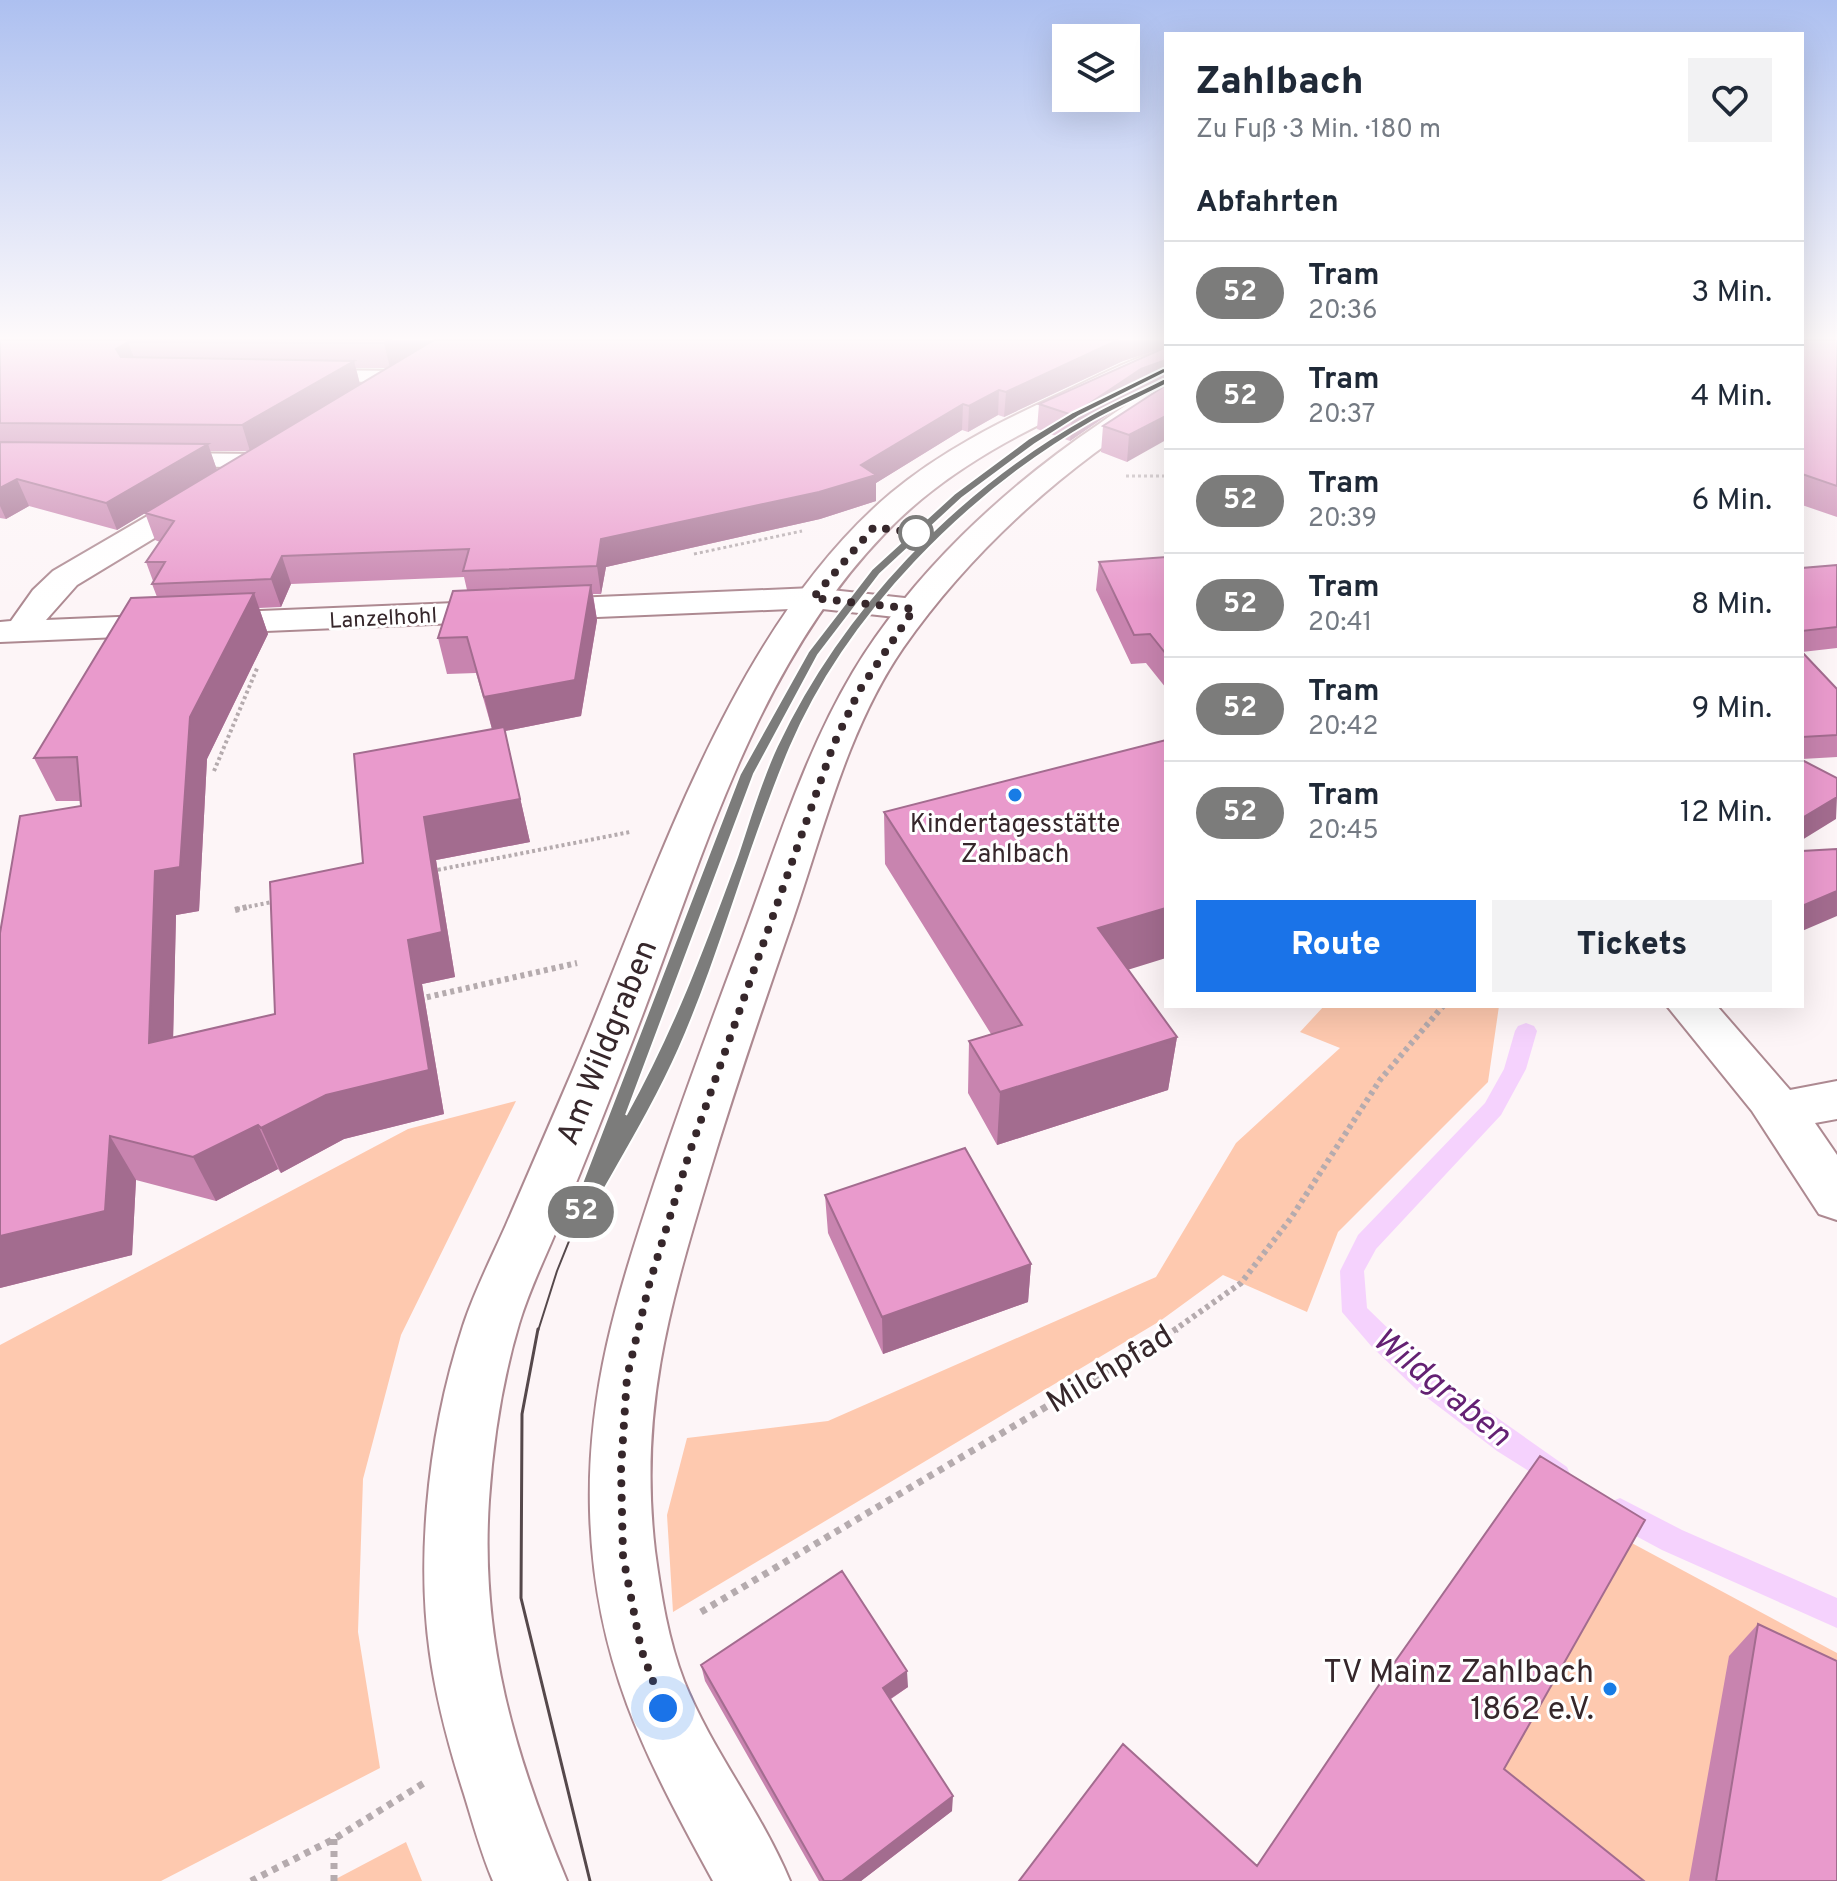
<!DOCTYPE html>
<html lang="de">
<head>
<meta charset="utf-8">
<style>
  :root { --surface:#fff; --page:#f2f2f3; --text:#1f2937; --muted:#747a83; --line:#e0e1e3; --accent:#1a73e8 }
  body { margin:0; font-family:Overpass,sans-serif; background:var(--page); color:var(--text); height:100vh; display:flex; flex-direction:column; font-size:30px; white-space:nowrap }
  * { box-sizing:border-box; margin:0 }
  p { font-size:26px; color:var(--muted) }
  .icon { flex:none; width:44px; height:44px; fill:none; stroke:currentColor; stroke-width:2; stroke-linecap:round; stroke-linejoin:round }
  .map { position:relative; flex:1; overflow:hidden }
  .side { position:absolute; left:1164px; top:32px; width:640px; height:976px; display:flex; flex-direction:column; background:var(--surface); border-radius:0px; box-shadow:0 8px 32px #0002 }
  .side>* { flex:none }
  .badge { padding:0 16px; border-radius:26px; font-size:28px; line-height:52px }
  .controls { position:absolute; left:1052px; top:24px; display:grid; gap:16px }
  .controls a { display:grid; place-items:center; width:88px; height:88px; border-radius:0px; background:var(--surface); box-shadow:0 8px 32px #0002; font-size:40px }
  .you { position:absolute; width:40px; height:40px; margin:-20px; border:6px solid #fff; border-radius:50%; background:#1a73e8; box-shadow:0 0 0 12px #1a73e833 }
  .map>.badge { position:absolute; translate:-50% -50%; box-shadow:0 0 0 4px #fff }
  h2 { padding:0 32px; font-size:30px; line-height:72px }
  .round { display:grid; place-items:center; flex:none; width:84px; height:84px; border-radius:0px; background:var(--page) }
  .headline { display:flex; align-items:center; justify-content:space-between; height:136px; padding:0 32px }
  h1 { font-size:38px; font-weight:800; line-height:60px }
  .primary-button { display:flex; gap:16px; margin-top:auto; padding:16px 32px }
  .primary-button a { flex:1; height:92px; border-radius:0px; background:var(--accent); color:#fff; font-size:32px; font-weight:800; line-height:92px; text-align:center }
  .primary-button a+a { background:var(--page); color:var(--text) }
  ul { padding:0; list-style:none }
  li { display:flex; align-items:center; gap:24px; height:104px; padding:0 32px; border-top:2px solid var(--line) }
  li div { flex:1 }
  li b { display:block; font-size:30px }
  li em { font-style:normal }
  li .badge { min-width:88px; font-weight:700; text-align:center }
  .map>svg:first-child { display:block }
  .green { fill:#fec9af }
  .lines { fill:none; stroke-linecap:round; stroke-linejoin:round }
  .stream { fill:#f5d2fd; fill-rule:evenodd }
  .service-casing { stroke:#ad8991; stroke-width:4 }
  .minor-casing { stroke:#ad8991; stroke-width:4 }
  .tertiary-casing { stroke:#ad8991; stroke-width:4 }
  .path-far3 { stroke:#b5abae; stroke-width:3; stroke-dasharray:3 3; stroke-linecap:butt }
  .path-far2 { stroke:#b5abae; stroke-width:4; stroke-dasharray:3 3; stroke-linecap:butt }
  .path-far1 { stroke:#b5abae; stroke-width:6; stroke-dasharray:4 4; stroke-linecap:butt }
  .path { stroke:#b5abae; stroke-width:7; stroke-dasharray:6 6; stroke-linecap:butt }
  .service { fill:#fff; fill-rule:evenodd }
  .minor { fill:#fff; fill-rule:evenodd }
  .tertiary { fill:#fff; fill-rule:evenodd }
  .tram-far1 { stroke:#55484b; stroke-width:2 }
  .tram { stroke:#55484b; stroke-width:3 }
  .wall { fill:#c884af; fill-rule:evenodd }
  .shaded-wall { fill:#a36c8f }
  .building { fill:#e99acc; stroke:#a36c8f; stroke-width:2 }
  .line { fill:#7c7c7b; stroke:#fff; stroke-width:2 }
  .walk { stroke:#36272b; stroke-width:8; stroke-dasharray:0 14.4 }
  .stop-dot { fill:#fff; stroke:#7c7c7b; stroke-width:4 }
  .poi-dot { fill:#187ce5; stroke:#fff; stroke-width:3 }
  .labels { text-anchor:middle; stroke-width:6; stroke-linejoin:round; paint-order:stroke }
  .far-street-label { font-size:22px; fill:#36272b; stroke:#fff }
  .poi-label { font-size:26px; fill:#36272b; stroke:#fff }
  .near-street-label { font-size:32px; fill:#36272b; stroke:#fff }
  .near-poi-label { font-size:32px; fill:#36272b; stroke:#fff; text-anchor:end }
  .near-water-label { font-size:34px; font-style:italic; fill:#642173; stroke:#fff }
</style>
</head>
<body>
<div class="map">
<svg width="1837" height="1881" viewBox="0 0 1837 1881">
  <rect width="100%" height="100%" fill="#fdf5f7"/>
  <path class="green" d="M1324 1006H1499L1488 1082 1338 1232 1307 1312 1223 1275 1160 1321 673 1612 667 1515 687 1438 828 1421 1156 1277 1236 1143 1340 1048 1300 1032Z
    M516 1101 401 1335 363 1479 358 1632 380 1768 161 1881H0V1345L408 1129Z
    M1628 1541 1837 1653V1881H1248Z
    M406 1842 422 1881H332Z"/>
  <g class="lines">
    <path class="stream" d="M1526 1023 1534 1026 1537 1031 1526 1069 1501 1115 1376 1249 1364 1271 1367 1308 1435 1374 1567 1467 1571 1476 1567 1485 1557 1489 1497 1451 1417 1390 1372 1347 1342 1312 1340 1271 1358 1235 1485 1103 1504 1069 1515 1031 1518 1026Z
      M1620 1498 1682 1530 1837 1598V1628L1662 1550 1610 1522 1606 1512 1610 1502Z"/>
    <g class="service-casing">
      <path id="service" d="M313 370 400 371 410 377 400 383 306 380 303 376Z
        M169 453 260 454 271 461 260 468 161 465 158 460 161 455Z"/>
    </g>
    <g class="minor-casing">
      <path id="minor" d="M203 487 214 490 218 496 214 502 77 585 46 620 813 588 914 599 926 602 931 609 926 616 914 619 813 608 0 642V622L11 621 33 590 53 571 192 490Z
        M1667 1006H1717L1790 1090 1837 1081V1119L1815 1123 1837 1155V1220L1819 1214 1752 1111Z"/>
    </g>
    <g class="tertiary-casing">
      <path id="tertiary" d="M1166 349V367C1066 411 961 453 884 534 751 672 700 869 632 1042 609 1101 586 1159 562 1217 548 1252 530 1287 519 1324 502 1381 493 1441 489 1500 480 1639 514 1754 567 1881H493C481 1853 473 1823 464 1794 431 1691 418 1615 427 1506 432 1445 444 1384 463 1326 474 1292 491 1259 506 1225 529 1172 552 1119 575 1065 655 877 730 629 891 493 940 452 999 422 1056 396 1091 380 1129 359 1166 349Z
        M1166 386V405C1065 466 971 551 903 648 848 728 824 828 793 919 763 1006 733 1093 707 1181 668 1311 639 1413 655 1551 661 1595 668 1640 684 1681 712 1751 761 1811 790 1881H713C644 1755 594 1659 590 1511 587 1390 617 1297 654 1184 681 1103 711 1022 741 942 775 851 803 756 853 672 912 574 1004 488 1099 424 1119 410 1142 392 1166 386Z"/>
    </g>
    <path class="path-far3" d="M1126 476H1166
      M694 554 802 531"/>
    <path class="path-far2" d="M214 771 258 666
      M432 871 630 832
      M237 909 277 901"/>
    <path class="path-far1" d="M235 910 247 907
      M419 999 577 963
      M1173 1331 1241 1283 1291 1218 1380 1080 1443 1006"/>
    <path class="path" d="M701 1612 1177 1329
      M334 1839V1881
      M251 1881 334 1839 424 1783"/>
    <use href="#service" class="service"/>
    <use href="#minor" class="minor"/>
    <use href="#tertiary" class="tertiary"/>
    <path class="tram-far1" d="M607 1167C642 1105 676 1043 701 977 736 884 760 787 808 699 871 584 972 499 1079 426
      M538 1331 557 1271C597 1172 636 1072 673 972 720 844 765 711 849 602 907 527 987 471 1066 420"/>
    <path class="tram" d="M538 1329 522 1414 521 1598 590 1881"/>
  </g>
  <path class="wall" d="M0 340H1166V384L1138 394 1070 441 1037 429 1039 404 1165 348 1123 361 1004 417 998 415 968 432 962 430 876 483V501L820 519 606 567 601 594H593L597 620 581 716 505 731 530 842 436 860 455 977 422 984 444 1114 344 1139 281 1173 278 1169 216 1201 136 1180 132 1255 0 1288V933L20 816 81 806V801H56L34 758 131 598 157 597 152 584 153 581 146 562 160 542 155 540 145 513 117 530 29 506 6 519 0 518ZM356 368H388L360 384ZM210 451H249L217 470ZM464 577 467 590 453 591 438 638 447 674 476 673 492 729 354 754 363 863 270 882 275 1014 173 1037 176 915 199 911 207 759 268 634 259 608 281 607 291 584Z
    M1802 340H1837V517L1802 505Z
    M1166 385 1127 462 1101 452 1103 426Z
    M1166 557V688L1146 663 1131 664 1096 590 1099 562Z
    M1837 565V648L1802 652 1837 689V757L1802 759V568Z
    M884 812 1128 970 1177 1037 1168 1090 997 1145 968 1093 969 1041 991 1034 885 864Z
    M825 1195 1031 1264 1028 1302 883 1354 828 1233Z
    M1758 1624 1837 1881H1689L1729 1656Z
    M701 1665 908 1687 891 1699 952 1811 861 1881H819L705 1681Z"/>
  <path class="shaded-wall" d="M389 340H436L390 368 384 343Z
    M1118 340H1166V347L1123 361 1004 417 1006 392Z
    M128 342 137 366 125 373 116 349Z
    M1166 360V384L1138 394 1070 441 1072 415 1141 369Z
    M354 361 360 385 250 451 242 425Z
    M999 390 998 415 968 432 969 406Z
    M963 404 962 430 876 483V501L820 519 606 567 601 594 597 566 601 539 861 465Z
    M1166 416V440L1127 462 1129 435Z
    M208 444 217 470 117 530 106 503Z
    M17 479 29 506 6 519 0 506V488Z
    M282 556 291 584 281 607 271 579Z
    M591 585 597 620 581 716 505 731 530 842 436 860 455 977 422 984 444 1114 344 1139 281 1173 261 1128 408 940 424 817 493 733 484 697Z
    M254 593 268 634 207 759 199 911 176 915 172 1087 149 1043 155 871 190 717Z
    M1837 797 1836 819 1802 840V818Z
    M1837 891V916L1802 931V906Z
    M1166 908V958L1092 981 1098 928Z
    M1177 1037 1168 1090 997 1145 1000 1092Z
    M258 1125 278 1169 216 1201 193 1157Z
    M110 1136 136 1180 132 1255 0 1288V1236Z
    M1031 1264 1028 1302 883 1354 882 1317Z
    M907 1671 908 1687 884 1703 883 1688Z
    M953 1796 952 1811 861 1881H842Z"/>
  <path class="building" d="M0 340H389L384 343 128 342 116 349 121 357 354 361 242 425 0 423Z
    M434 340H1118L1006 392 999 390 969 406 963 404 861 465 876 475 819 492 601 539 597 566 463 571 469 549 282 556 271 579 152 584 165 562H146L174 521 145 513Z
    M1802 340H1837V486L1802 474Z
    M1166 347V360L1141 369 1072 415 1039 404Z
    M1166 385V416L1129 435 1103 426Z
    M0 442 208 444 106 503 17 479 0 488Z
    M1166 557V654L1150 634 1134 635 1099 562Z
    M1837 565V627L1802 631V568Z
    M591 585 575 680 484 697 467 637 438 638 453 591Z
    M254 593 190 717 180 867 155 871 149 1043 275 1014 270 882 363 863 354 754 504 727 520 799 424 817 442 932 408 940 429 1070 326 1095 261 1128 258 1125 193 1157 110 1136 105 1211 0 1236V933L20 816 81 806 77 757 34 758 131 598Z
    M1802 652 1837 689V735L1802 737Z
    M1166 740V908L1098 928 1177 1037 1000 1092 969 1041 1022 1025 884 812Z
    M1802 760 1837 778V797L1802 818Z
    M1837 849V891L1802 906V851Z
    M965 1148 1031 1264 882 1317 825 1195Z
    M1540 1456 1645 1520 1504 1769 1644 1881H1019L1123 1744 1257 1866 1385 1676Z
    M842 1571 907 1671 883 1688 953 1796 842 1881H824L701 1665Z
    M1758 1624 1837 1661V1881H1716Z"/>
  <linearGradient id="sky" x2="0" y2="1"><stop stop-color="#adc0f0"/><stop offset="0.56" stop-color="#fefafb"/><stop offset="1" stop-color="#fefafb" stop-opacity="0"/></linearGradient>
  <rect width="1837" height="604" fill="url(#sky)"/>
  <path class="line" d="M1163 368 1171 370 1079 416 1035 444 962 498 880 574 818 655 754 774 626 1115C673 1030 703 950 736 860 749 822 760 782 777 746 842 609 955 491 1087 417 1111 403 1138 392 1163 379H1169V383C1144 396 1118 407 1093 421 968 493 847 614 790 748 748 847 722 951 679 1049 652 1110 616 1167 584 1225H571L568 1220 740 774 808 652 872 569 954 494 1028 439 1073 412Z"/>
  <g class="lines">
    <path class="walk" d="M663 1708 641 1649 623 1556 621 1469 627 1377 649 1285 690 1151 833 746 859 691 914 609 813 598 874 527 916 533"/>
  </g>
  <circle class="stop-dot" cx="916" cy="533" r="16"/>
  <g class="poi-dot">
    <circle cx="1015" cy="795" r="8"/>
    <circle cx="1610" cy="1689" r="8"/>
  </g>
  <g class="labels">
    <g class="far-street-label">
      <text transform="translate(383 617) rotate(-3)" y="8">Lanzelhohl</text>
    </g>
    <g class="poi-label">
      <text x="1015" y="832">Kindertagesstätte<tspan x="1015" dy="30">Zahlbach</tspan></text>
    </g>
    <g class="near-street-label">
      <text transform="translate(606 1042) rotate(-68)" y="11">Am Wildgraben</text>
      <text transform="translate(1109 1368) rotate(-31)" y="11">Milchpfad</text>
    </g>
    <g class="near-poi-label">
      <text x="1594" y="1682">TV Mainz Zahlbach<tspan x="1594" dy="37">1862 e.V.</tspan></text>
    </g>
    <g class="near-water-label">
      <text transform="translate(1443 1386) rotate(39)" y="12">Wildgraben</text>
    </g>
  </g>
</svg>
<div class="controls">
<a><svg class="icon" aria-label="layers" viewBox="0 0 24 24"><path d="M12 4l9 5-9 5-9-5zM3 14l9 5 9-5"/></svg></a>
</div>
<div class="you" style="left:663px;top:1708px"></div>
<b class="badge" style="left:581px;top:1212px;background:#7c7c7b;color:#fff">52</b>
<section class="side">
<div class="headline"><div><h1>Zahlbach</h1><p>Zu Fuß · 3 Min. · 180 m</p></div><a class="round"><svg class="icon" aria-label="heart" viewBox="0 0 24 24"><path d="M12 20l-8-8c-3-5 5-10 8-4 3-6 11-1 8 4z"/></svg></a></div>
<h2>Abfahrten</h2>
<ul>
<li><span class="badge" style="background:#7c7c7b;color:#fff">52</span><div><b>Tram</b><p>20:36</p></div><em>3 Min.</em></li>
<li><span class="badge" style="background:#7c7c7b;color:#fff">52</span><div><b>Tram</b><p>20:37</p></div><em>4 Min.</em></li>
<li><span class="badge" style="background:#7c7c7b;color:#fff">52</span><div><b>Tram</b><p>20:39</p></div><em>6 Min.</em></li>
<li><span class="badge" style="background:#7c7c7b;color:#fff">52</span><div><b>Tram</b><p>20:41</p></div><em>8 Min.</em></li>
<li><span class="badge" style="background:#7c7c7b;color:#fff">52</span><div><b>Tram</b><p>20:42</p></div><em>9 Min.</em></li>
<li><span class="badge" style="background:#7c7c7b;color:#fff">52</span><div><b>Tram</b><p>20:45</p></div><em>12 Min.</em></li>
</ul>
<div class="primary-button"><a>Route</a><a>Tickets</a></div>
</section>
</div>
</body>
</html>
